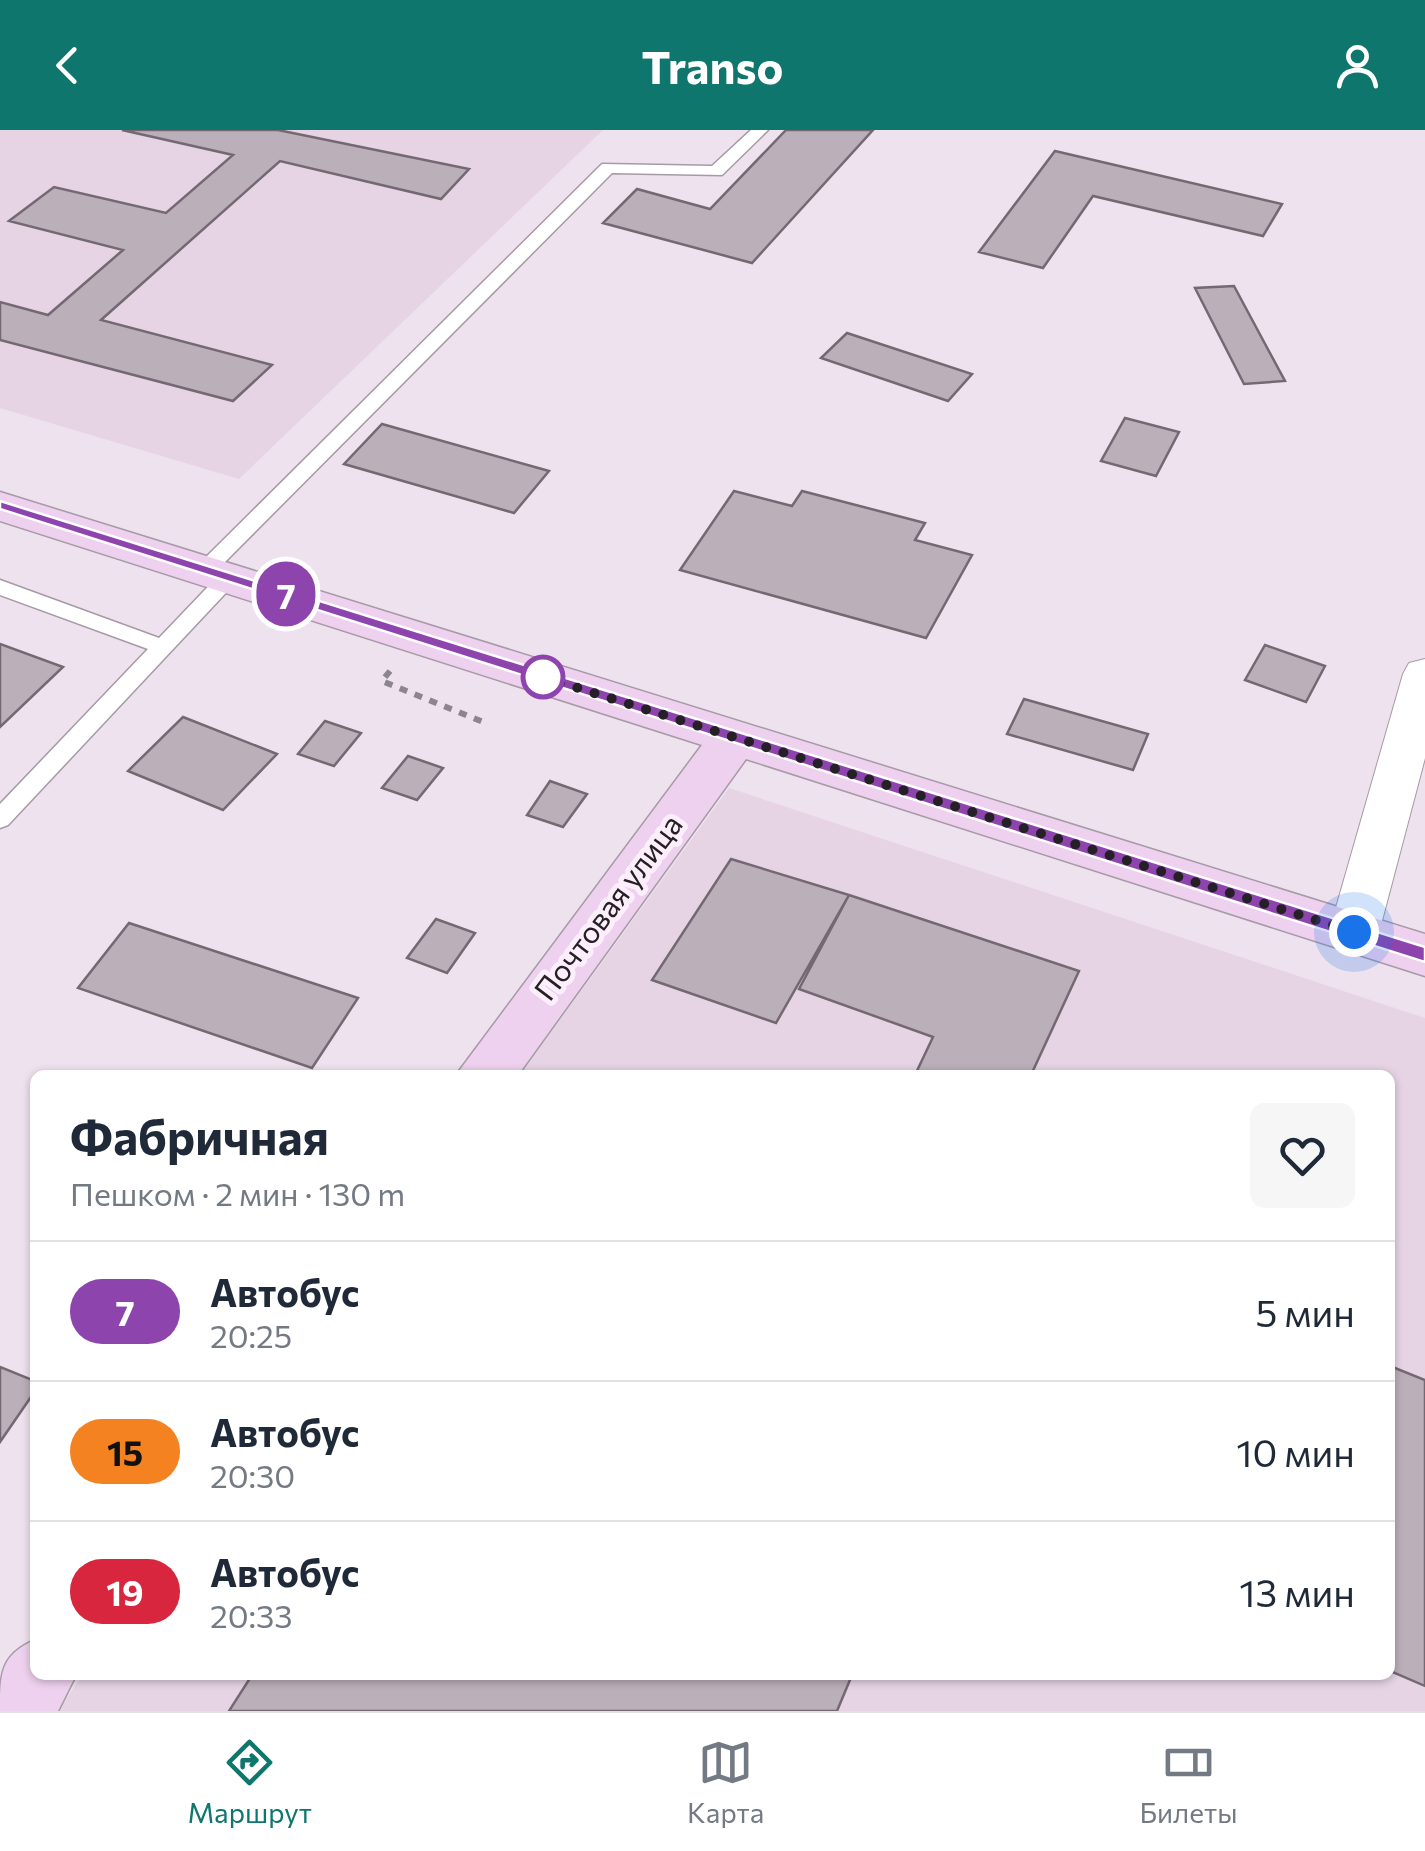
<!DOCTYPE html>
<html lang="ru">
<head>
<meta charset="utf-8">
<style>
  :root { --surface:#fff; --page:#f6f6f7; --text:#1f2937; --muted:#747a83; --line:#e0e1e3; --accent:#0f766e }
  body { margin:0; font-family:Commissioner,sans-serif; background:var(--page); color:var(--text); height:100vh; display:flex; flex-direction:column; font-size:38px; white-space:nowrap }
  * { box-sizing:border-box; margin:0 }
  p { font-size:32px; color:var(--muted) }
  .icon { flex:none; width:55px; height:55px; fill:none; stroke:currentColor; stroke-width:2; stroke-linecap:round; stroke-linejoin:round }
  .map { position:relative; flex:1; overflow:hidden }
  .details { position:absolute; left:30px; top:940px; width:1365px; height:610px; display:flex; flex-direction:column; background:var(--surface); border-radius:15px; box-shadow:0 2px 8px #0004 }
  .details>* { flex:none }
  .badge { padding:0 20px; border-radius:32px; font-size:35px; line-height:65px }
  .you { position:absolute; width:50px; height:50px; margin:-25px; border:8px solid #fff; border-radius:50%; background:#1a73e8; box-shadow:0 0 0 15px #1a73e833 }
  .map>.badge { position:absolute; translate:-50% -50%; box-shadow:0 0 0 5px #fff }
  .round { display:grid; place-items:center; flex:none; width:105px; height:105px; border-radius:15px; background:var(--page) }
  .summary { display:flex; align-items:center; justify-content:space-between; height:170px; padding:0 40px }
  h1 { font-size:48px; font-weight:700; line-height:75px }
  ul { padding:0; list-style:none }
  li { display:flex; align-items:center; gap:30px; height:140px; padding:0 40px; border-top:2px solid var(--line) }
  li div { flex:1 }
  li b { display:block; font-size:38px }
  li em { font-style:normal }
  li .badge { min-width:110px; font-weight:700; text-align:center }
  header { display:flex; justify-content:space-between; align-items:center; height:130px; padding:0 40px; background:var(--accent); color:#fff; font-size:45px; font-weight:700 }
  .tabs { display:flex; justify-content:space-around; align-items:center; height:140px; border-top:2px solid var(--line); background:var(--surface); font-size:28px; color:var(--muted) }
  .tabs a { display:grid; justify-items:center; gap:5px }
  .tabs .active { color:var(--accent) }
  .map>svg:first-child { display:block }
  .built { fill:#e6d4e5 }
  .building { fill:#bbafba; stroke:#746973; stroke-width:2.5 }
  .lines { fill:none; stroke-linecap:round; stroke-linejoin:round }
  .lane-casing { stroke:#a59aa5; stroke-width:3 }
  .street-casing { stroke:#a59aa5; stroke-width:2 }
  .secondary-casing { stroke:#a59aa5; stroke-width:3 }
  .path { stroke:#8d858d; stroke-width:6; stroke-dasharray:8 8; stroke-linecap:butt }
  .lane { fill:#fff; fill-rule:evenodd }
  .street { fill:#fff; fill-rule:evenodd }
  .secondary { fill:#eed1ee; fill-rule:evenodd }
  .line { fill:#8e44ad; stroke:#fff; stroke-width:2.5 }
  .walk { stroke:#252025; stroke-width:10; stroke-dasharray:0 18 }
  .stop-dot { fill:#fff; stroke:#8e44ad; stroke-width:5 }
  .labels { text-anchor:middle; stroke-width:10; stroke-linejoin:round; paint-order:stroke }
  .street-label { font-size:30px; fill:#252025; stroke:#fceffb }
</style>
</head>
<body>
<header><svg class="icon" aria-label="back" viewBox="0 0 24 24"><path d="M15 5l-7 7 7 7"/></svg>Transo<svg class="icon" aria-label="person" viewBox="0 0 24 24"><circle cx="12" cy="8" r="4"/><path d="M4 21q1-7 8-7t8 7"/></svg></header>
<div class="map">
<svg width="1425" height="1581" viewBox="0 0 1425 1581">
  <rect width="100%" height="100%" fill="#eee2ee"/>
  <path class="built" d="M0 0H603L239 349 0 278Z
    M729 658 1425 888V1581H57L83 1545H1390V945H520Z"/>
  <path class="building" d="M122 0H278L469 39 441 69 280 31 101 190 272 235 233 271 0 210V172L48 185 123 120 9 91 54 57 166 83 233 25Z
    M786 0H873L752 133 603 93 637 59 710 79Z
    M1055 21 1282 74 1263 106 1093 66 1043 138 979 122Z
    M1234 156 1285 251 1244 254 1195 158Z
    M847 203 972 244 948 271 821 228Z
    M1125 288 1179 302 1156 346 1101 331Z
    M382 294 549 341 514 383 344 334Z
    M734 361 792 376 802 361 925 393 915 410 972 425 926 508 680 440Z
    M0 514 63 537 0 597Z
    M1265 515 1325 536 1306 572 1245 550Z
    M1024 569 1148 604 1133 640 1007 604Z
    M183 587 277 624 223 680 128 641Z
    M325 591 361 603 334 636 298 624Z
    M408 626 443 638 417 670 382 658Z
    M550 651 587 664 563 697 527 685Z
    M731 729 849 765 776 893 652 850Z
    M849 765 1079 841 1031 945H915L933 907 799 859Z
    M436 789 475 803 447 843 407 828Z
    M129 793 358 868 312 938 78 858Z
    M1390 1236 1425 1250V1556L1390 1541Z
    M0 1237 35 1251V1261L0 1312Z
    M252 1545H852L837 1581H229Z"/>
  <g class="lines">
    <g class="lane-casing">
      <path id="lane" d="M751 0H768L722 45 612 43 213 444H199V434L602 34 712 36Z
        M230 439 241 446 237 451 8 695 0 698V674L148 519 0 465V450L159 508 223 441Z"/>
    </g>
    <g class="street-casing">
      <path id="street" d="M1425 529V628L1379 802 1372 815 1354 821 1336 815 1329 802 1403 544 1409 533Z"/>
    </g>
    <g class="secondary-casing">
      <path id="secondary" d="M0 362 1425 804V846L746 629 518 945H456L702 615 0 391Z
        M35 1510V1545H76L58 1581H0C0 1544 0 1525 35 1510Z"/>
    </g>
    <path class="path" d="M390 541 382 551 488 594"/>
    <use href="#lane" class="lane"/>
    <use href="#street" class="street"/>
    <use href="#secondary" class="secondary"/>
  </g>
  <path class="line" d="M0 371 1425 817V832L0 379Z"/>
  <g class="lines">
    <path class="walk" d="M543 547 1354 802"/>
  </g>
  <circle class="stop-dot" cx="543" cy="547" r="20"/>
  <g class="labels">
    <g class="street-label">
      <text transform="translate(609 778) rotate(-53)" y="10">Почтовая улица</text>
    </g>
  </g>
</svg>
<div class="you" style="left:1354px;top:802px"></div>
<b class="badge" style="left:286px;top:464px;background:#8e44ad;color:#fff">7</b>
<section class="details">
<div class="summary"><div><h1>Фабричная</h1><p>Пешком · 2 мин · 130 m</p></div><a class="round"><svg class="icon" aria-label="heart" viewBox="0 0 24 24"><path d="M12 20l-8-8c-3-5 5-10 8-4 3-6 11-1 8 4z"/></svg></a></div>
<ul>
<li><span class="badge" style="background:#8e44ad;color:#fff">7</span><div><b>Автобус</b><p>20:25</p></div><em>5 мин</em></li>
<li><span class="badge" style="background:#f58220;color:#111">15</span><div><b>Автобус</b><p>20:30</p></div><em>10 мин</em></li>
<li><span class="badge" style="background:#d7263d;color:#fff">19</span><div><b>Автобус</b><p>20:33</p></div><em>13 мин</em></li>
</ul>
</section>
</div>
<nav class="tabs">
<a class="active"><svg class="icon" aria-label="directions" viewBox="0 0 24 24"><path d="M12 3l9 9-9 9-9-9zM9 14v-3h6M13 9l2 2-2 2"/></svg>Маршрут</a>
<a><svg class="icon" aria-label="map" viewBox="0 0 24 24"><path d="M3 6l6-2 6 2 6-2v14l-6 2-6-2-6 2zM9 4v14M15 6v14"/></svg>Карта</a>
<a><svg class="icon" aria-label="tickets" viewBox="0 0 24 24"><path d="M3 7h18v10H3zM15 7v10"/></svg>Билеты</a>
</nav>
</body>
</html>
